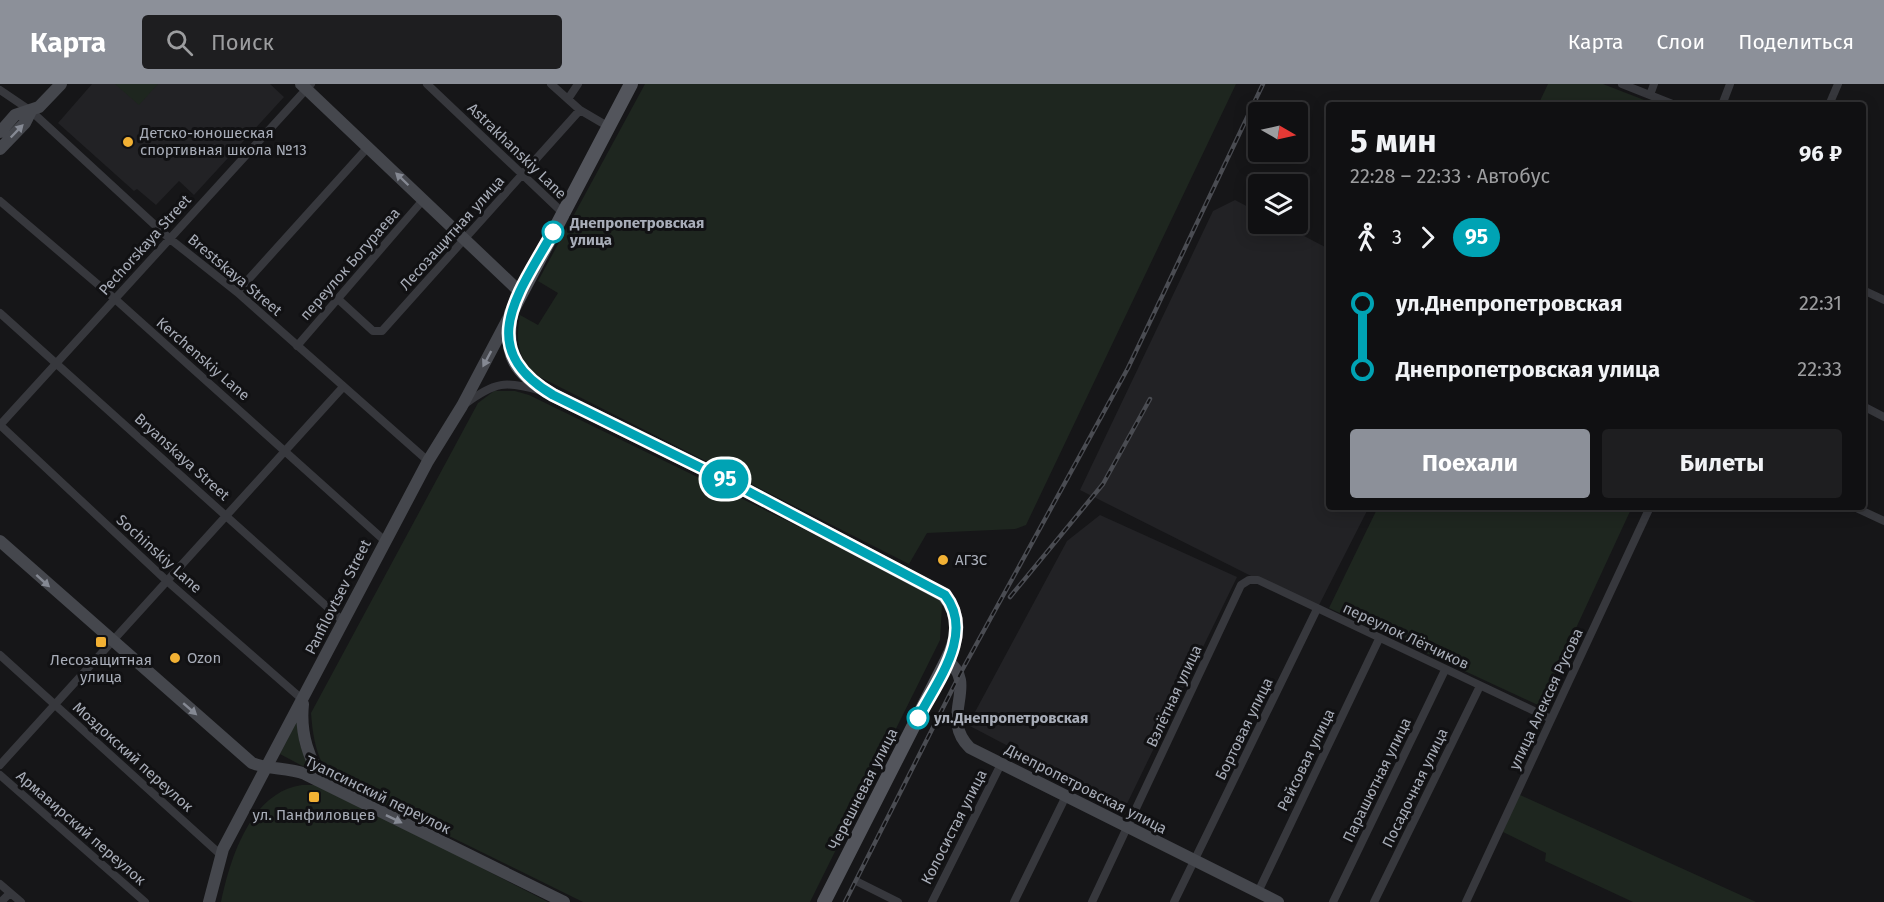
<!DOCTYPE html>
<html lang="ru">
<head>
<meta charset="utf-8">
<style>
  :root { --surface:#101012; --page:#1e1e20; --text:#f1f3f6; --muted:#9c9d9f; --line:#303032; --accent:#8c9099 }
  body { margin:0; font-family:"Fira Sans",sans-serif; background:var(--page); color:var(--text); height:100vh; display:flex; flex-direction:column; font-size:22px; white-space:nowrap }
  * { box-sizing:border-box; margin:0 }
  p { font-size:20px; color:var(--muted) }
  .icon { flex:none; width:33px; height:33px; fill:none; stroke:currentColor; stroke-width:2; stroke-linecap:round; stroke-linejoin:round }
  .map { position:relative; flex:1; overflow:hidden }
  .sheet { position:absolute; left:1326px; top:18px; width:540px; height:408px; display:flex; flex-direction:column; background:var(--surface); border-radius:6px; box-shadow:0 3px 15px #0003,0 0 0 2px var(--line) }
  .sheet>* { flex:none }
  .badge { padding:0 12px; border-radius:20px; font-size:21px; line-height:39px }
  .needle { width:39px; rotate:99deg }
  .fabs { position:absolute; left:1248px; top:18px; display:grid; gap:12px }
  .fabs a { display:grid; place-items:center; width:60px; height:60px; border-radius:6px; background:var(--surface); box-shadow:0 3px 15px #0003,0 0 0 2px var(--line); font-size:30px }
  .map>.badge { position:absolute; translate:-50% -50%; box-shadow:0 0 0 3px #fff }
  .legs { display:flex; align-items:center; gap:9px; height:66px; padding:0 24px; font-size:20px }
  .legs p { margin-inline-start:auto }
  .head { display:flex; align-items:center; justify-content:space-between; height:102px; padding:0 24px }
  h1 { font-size:33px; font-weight:700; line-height:45px }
  .primary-button { display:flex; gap:12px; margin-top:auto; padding:12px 24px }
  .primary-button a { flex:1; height:69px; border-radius:6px; background:var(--accent); color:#fff; font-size:24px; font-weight:700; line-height:69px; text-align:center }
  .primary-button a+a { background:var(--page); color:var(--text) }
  ul { padding:0 24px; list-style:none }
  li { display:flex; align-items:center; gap:21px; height:66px; font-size:22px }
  li i { display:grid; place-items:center; width:9px; height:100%; margin:0 8px; background:currentColor }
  li i::after { content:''; width:15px; height:15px; margin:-8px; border:4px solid; border-radius:50%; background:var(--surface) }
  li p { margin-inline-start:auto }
  li:first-child i { background:linear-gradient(#0000 50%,currentColor 0) }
  li:last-child i { background:linear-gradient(currentColor 50%,#0000 0) }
  header { display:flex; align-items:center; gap:36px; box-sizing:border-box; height:84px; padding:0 30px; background:var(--accent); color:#fff }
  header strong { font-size:28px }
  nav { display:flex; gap:33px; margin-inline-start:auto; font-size:21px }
  .search { width:420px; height:54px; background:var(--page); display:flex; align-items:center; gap:15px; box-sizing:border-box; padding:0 21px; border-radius:6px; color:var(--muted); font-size:22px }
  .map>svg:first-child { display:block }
  .built { fill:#222225 }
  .green { fill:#1e261f }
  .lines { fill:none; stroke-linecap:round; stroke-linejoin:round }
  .street { stroke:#37383d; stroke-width:8 }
  .secondary { stroke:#45474d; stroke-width:12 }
  .primary { stroke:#53555c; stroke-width:14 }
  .rail-casing { stroke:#4a4c52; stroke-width:4.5 }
  .rail { stroke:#111113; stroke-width:2; stroke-dasharray:7; stroke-linecap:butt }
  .oneway { fill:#858993 }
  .line-1-casing { stroke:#fff; stroke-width:14 }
  .line-1 { stroke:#00a3b4; stroke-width:9 }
  .poi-dot { fill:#f2b134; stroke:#111113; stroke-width:2 }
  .stop-1-dot { fill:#fff; stroke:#00a3b4; stroke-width:3 }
  .labels { text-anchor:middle; stroke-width:6; stroke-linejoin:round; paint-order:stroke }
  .poi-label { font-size:15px; fill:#a8adb8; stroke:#111113; text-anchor:start }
  .street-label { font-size:15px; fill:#a8adb8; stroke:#111113 }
  .stop-label { font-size:15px; font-weight:bold; fill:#a8adb8; stroke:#111113; text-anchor:start }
</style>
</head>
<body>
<header>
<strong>Карта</strong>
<div class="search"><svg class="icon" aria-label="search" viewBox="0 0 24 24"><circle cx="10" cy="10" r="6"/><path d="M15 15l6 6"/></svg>Поиск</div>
<nav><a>Карта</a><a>Слои</a><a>Поделиться</a></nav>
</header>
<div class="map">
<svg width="1884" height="818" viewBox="0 0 1884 818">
  <rect width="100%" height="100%" fill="#161618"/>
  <path class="built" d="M92 0H270L284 13 194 111 179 97 156 121 137 105 134 107 58 39Z
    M1235 116 1258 128V140H1281L1329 165V423H1369L1317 525 1080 406 1213 127Z
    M1100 431 1237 493 1122 730 1088 704 968 641 1067 457Z"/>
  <path class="green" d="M115 0H158L139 21Z
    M645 0H1236L1026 441 1015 445 927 449 909 480 532 289C517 269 516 255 520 231L538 241 558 209 538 197Z
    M1548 0H1603L1657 21H1538Z
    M494 307H515L529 311 937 510 942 521 940 556 810 818H583L331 694C316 673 313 654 311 629L478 319Z
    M1378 423H1632L1540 622 1329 524Z
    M297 637 300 661 310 686 280 670Z
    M302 701H321L548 818H221C230 774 251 708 302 701Z
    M1518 710 1756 818H1633L1545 777 1546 769 1503 748Z"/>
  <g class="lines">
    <path class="street" d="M427 0 563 129
      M551 0 580 26 609 43
      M1622 0 1675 21
      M0 6 31 27 170 155 237 208 428 377
      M1650 11 1654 0
      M568 15 578 0
      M1722 21 1730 0
      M1829 21 1838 0
      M0 117 115 215 385 457
      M1863 206 1884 216
      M237 208 368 63
      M338 215 373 247H382L580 26
      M0 229 344 538
      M297 262 423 116
      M465 320C495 298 505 296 541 307
      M1863 322 1884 333
      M0 341 311 0
      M0 341 167 497 303 616
      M1854 423 1884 437
      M0 571 221 771
      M0 681 343 303
      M0 691 145 818
      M858 798 898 818
      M0 800 21 818
      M1258 808 1379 555
      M1 818 10 809
      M932 818 1001 680
      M1014 818 1066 712
      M1092 818 1241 501 1249 496H1258L1551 635
      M1174 818 1317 525
      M1333 818 1445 586
      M1374 818 1480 602
      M1466 818 1650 423"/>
    <path class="secondary" d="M301 0 520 208
      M0 48 15 31 39 23 61 0
      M0 65 25 39 31 27
      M0 457 252 679C269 686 287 683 305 690L564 818
      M947 576C980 601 938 633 970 664L1278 818
      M303 620C300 648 308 677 326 699
      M209 818 223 765 428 377 462 322 510 231"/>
    <path class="primary" d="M631 0 511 229C504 272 515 289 553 311L736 401 944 511C961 532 959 552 947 576L824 818"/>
    <g class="rail-casing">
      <path id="rail" d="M1010 513 1103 400 1150 315
        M845 818 960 590 1128 284 1263 0"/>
    </g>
    <use href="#rail" class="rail"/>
  </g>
  <defs><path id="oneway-solid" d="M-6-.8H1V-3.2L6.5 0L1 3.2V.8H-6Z" transform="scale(1.5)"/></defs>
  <g class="oneway">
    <use href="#oneway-solid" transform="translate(17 47) rotate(-46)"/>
    <use href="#oneway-solid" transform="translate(402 95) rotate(-136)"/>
    <use href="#oneway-solid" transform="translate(487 275) rotate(118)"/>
    <use href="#oneway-solid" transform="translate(43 497) rotate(42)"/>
    <use href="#oneway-solid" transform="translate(190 625) rotate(41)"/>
    <use href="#oneway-solid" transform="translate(394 735) rotate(26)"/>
  </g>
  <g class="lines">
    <g class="line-1-casing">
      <path id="line-1" d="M553 148C519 209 473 264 553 311L736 401 945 511C975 550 937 597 918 634"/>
    </g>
    <use href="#line-1" class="line-1"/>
  </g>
  <g class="poi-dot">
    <circle cx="128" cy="58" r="6"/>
    <circle cx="943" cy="476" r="6"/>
    <rect x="95" y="552" width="12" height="12" rx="3"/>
    <circle cx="175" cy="574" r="6"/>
    <rect x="308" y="707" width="12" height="12" rx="3"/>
  </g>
  <g class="stop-1-dot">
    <circle cx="553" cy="148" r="10"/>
    <circle cx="918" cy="634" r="10"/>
  </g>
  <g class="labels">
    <g class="poi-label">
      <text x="140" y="54">Детско-юношеская<tspan x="140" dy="17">спортивная школа №13</tspan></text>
      <text x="955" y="481">АГЗС</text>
      <text x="187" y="579">Ozon</text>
      <text x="101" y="581" text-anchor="middle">Лесозащитная<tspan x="101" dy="17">улица</tspan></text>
      <text x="314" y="736" text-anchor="middle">ул. Панфиловцев</text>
    </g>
    <g class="street-label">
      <text transform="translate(517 67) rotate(44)" y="5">Astrakhanskiy Lane</text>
      <text transform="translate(452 149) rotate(-48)" y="5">Лесозащитная улица</text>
      <text transform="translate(145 161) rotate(-48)" y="5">Pechorskaya Street</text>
      <text transform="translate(350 180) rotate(-49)" y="5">переулок Богураева</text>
      <text transform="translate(235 191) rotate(40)" y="5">Brestskaya Street</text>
      <text transform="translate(203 275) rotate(41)" y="5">Kerchenskiy Lane</text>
      <text transform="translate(182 373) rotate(42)" y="5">Bryanskaya Street</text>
      <text transform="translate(159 470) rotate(42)" y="5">Sochinskiy Lane</text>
      <text transform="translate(338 513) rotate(-63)" y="5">Panfilovtsev Street</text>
      <text transform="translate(1406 552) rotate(25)" y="5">переулок Лётчиков</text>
      <text transform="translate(1174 612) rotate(-65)" y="5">Взлётная улица</text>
      <text transform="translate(1546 615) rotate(-65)" y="5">улица Алексея Русова</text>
      <text transform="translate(1244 645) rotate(-64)" y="5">Бортовая улица</text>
      <text transform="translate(133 673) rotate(42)" y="5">Моздокский переулок</text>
      <text transform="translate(1306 676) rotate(-64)" y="5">Рейсовая улица</text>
      <text transform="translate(1377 696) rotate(-64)" y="5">Парашютная улица</text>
      <text transform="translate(1415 704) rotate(-64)" y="5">Посадочная улица</text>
      <text transform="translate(863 705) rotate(-63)" y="5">Черешневая улица</text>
      <text transform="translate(1086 705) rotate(27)" y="5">Днепропетровская улица</text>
      <text transform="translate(378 711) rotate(26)" y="5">Туапсинский переулок</text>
      <text transform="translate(954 743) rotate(-63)" y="5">Колосистая улица</text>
      <text transform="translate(81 744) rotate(41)" y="5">Армавирский переулок</text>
    </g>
    <g class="stop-label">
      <text x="570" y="144">Днепропетровская<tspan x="570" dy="17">улица</tspan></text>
      <text x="934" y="639">ул.Днепропетровская</text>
    </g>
  </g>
</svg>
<div class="fabs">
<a><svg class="needle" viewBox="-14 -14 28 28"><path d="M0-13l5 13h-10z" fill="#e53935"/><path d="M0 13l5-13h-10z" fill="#9c9d9f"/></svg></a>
<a><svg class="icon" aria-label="layers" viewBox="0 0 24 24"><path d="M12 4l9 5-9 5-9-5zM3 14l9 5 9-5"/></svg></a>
</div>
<b class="badge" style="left:725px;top:395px;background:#00a3b4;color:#fff">95</b>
<section class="sheet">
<div class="head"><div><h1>5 мин</h1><p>22:28 – 22:33 · Автобус</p></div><b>96 ₽</b></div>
<div class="legs"><svg class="icon" aria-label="walk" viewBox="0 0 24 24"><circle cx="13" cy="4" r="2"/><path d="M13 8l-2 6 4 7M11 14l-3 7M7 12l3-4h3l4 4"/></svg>3<svg class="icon" aria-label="forward" viewBox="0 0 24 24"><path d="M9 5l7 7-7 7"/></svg><b class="badge" style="background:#00a3b4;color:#fff">95</b></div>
<ul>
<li><i style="color:#00a3b4"></i><b>ул.Днепропетровская</b><p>22:31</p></li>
<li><i style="color:#00a3b4"></i><b>Днепропетровская улица</b><p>22:33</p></li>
</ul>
<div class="primary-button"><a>Поехали</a><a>Билеты</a></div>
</section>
</div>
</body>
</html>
